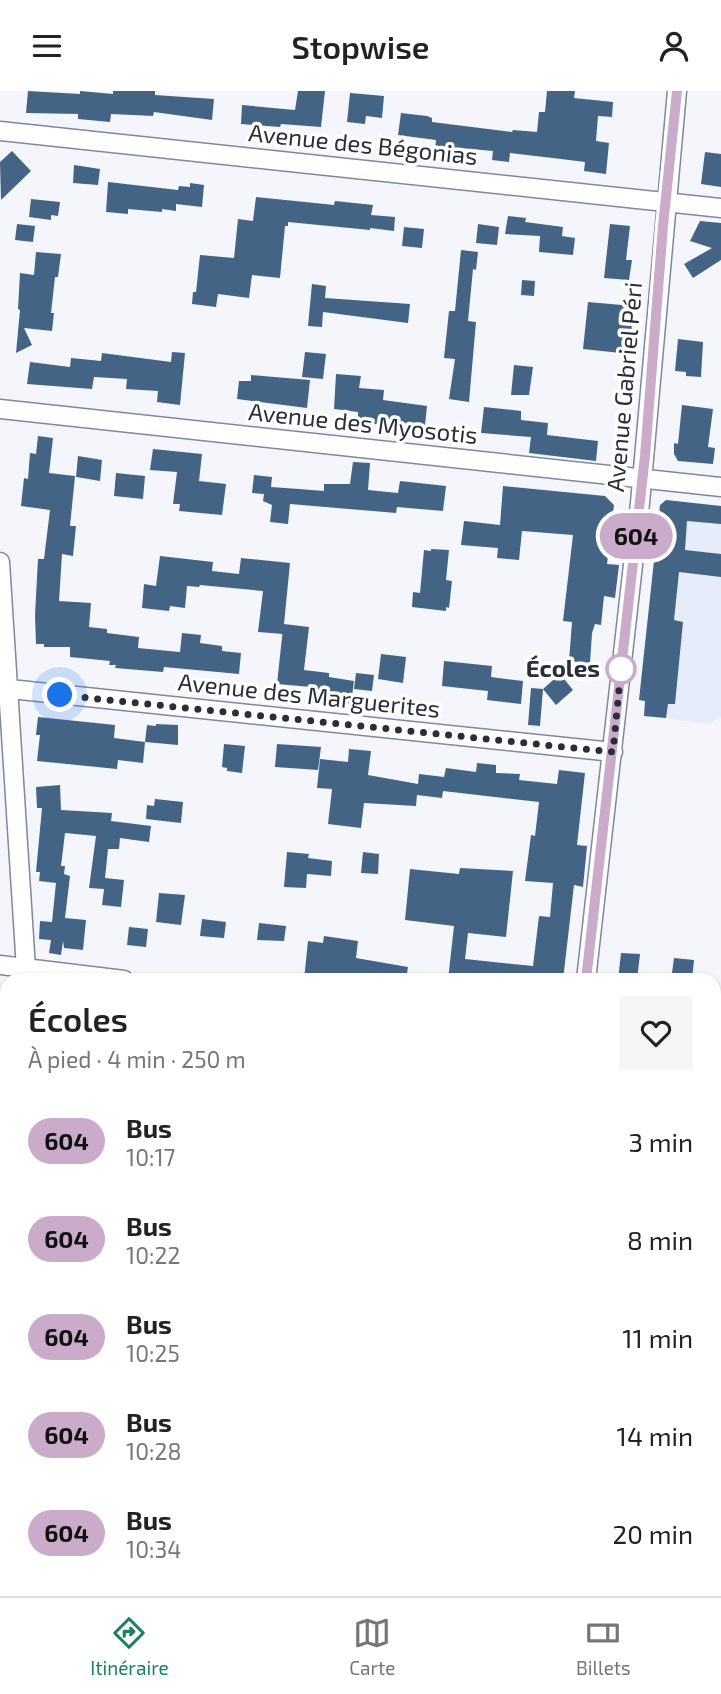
<!DOCTYPE html>
<html lang="fr">
<head>
<meta charset="utf-8">
<style>
  :root { --surface:#fff; --page:#f6f6f6; --text:#222; --muted:#767676; --line:#e0e0e0; --accent:#1a835e }
  body { margin:0; font-family:"Exo 2",sans-serif; background:var(--page); color:var(--text); height:100vh; display:flex; flex-direction:column; font-size:26px; white-space:nowrap }
  * { box-sizing:border-box; margin:0 }
  p { font-size:23px; color:var(--muted) }
  .icon { flex:none; width:38px; height:38px; fill:none; stroke:currentColor; stroke-width:2; stroke-linecap:round; stroke-linejoin:round }
  .map { position:relative; flex:1; overflow:hidden }
  .drawer { position:absolute; left:0px; top:882px; width:721px; height:623px; display:flex; flex-direction:column; background:var(--surface); border-radius:21px 21px 0 0; box-shadow:0 2px 5px #0004 }
  .drawer>* { flex:none }
  .badge { padding:0 14px; border-radius:23px; font-size:24px; line-height:46px }
  .you { position:absolute; width:35px; height:35px; margin:-18px; border:5px solid #fff; border-radius:50%; background:#1a73e8; box-shadow:0 0 0 10px #1a73e833 }
  .map>.badge { position:absolute; translate:-50% -50%; box-shadow:0 0 0 4px #fff }
  .round { display:grid; place-items:center; flex:none; width:74px; height:74px; border-radius:0px; background:var(--page) }
  .head { display:flex; align-items:center; justify-content:space-between; height:119px; padding:0 28px }
  h1 { font-size:33px; font-weight:600; line-height:52px }
  ul { padding:0; list-style:none }
  li { display:flex; align-items:center; gap:21px; height:98px; padding:0 28px }
  li div { flex:1 }
  li b { display:block; font-size:26px }
  li em { font-style:normal }
  li .badge { min-width:77px; font-weight:700; text-align:center }
  header { display:flex; justify-content:space-between; align-items:center; height:91px; padding:0 28px; background:var(--surface); font-size:32px; font-weight:600 }
  .tab-bar { display:flex; justify-content:space-around; align-items:center; height:98px; border-top:2px solid var(--line); background:var(--surface); font-size:19px; color:var(--muted) }
  .tab-bar a { display:grid; justify-items:center; gap:4px }
  .tab-bar .on { color:var(--accent) }
  .map>svg:first-child { display:block }
  .built { fill:#e7ecfa }
  .building { fill:#446486 }
  .lines { fill:none; stroke-linecap:round; stroke-linejoin:round }
  .minor-casing { stroke:#7f87a1; stroke-width:21 }
  .minor { stroke:#fff; stroke-width:18 }
  .line-casing { stroke:#fff; stroke-width:16 }
  .line { stroke:#caabca; stroke-width:10 }
  .walk { stroke:#2a2e38; stroke-width:7; stroke-dasharray:0 12.6 }
  .stop-dot { fill:#fff; stroke:#caabca; stroke-width:3.5 }
  .labels { text-anchor:middle; stroke-width:7; stroke-linejoin:round; paint-order:stroke }
  .street-label { font-size:24px; fill:#2a2e38; stroke:#fff }
  .stop-label { font-size:24px; font-weight:bold; fill:#2a2e38; stroke:#fff; text-anchor:end }
</style>
</head>
<body>
<header><svg class="icon" aria-label="menu" viewBox="0 0 24 24"><path d="M4 6h16M4 12h16M4 18h16"/></svg>Stopwise<svg class="icon" aria-label="person" viewBox="0 0 24 24"><circle cx="12" cy="8" r="4"/><path d="M4 21q1-7 8-7t8 7"/></svg></header>
<div class="map">
<svg width="721" height="1505" viewBox="0 0 721 1505">
  <rect width="100%" height="100%" fill="#f4f6fc"/>
  <path class="built" d="M666 409 721 415V627L718 626 710 633 644 625 645 610 639 609 660 414Z"/>
  <path class="building" d="M28 0 80 3V0L113 3V0H155V4L214 8 212 29 154 21 153 25 111 23 110 31 78 28V23L26 22Z
    M298 0H325L321 36 281 33 280 36 241 33 242 14 295 19Z
    M547 0H575L574 7 613 11 612 26 598 25 596 50 609 52 606 83 584 80 585 71 561 68 510 62 509 71 492 69 493 60 460 57V61L435 58 436 49 398 44 401 22 427 25 432 27V31L512 41 513 39 537 41 539 21H545Z
    M350 2 384 5 382 27 366 25 365 33 347 31Z
    M12 60 31 80 1 109 0 71Z
    M705 61 721 63V96L701 93Z
    M74 74 100 78 98 94 73 92Z
    M108 91 178 99 179 95 190 96V92L204 94 202 116 176 113V120L162 118V121L128 118V123L106 121Z
    M256 106 334 114 335 110 373 114 371 124 395 126 394 140 370 137V139L288 131V135H285L280 187 252 184 249 207 218 203 216 216 192 213 193 201H196L200 164 234 167 238 128 253 130Z
    M31 108 60 111 58 125 51 124V129L29 126Z
    M508 125 526 127 525 131 563 136 562 145 575 147 573 164 539 161 540 145 505 143Z
    M700 130 721 132V169L693 187 684 173 712 157 690 150Z
    M17 133 35 135 33 151 15 149Z
    M478 133 499 136 497 154 476 152Z
    M610 133 630 135 626 169H632L629 189 604 187Z
    M404 136 424 138 422 157 402 155Z
    M461 159 478 161 476 179 473 178 468 230 476 231 469 311 449 308 455 268 444 267 449 220H455Z
    M36 161 61 163 58 186H55L51 222H54L52 240 24 237 32 254 16 262 20 219 18 218 20 182 34 184Z
    M522 189 535 190 534 205 521 204Z
    M312 193 326 195 325 207 410 213 408 232 323 221 322 236 308 235Z
    M588 211 633 215 630 263 583 258Z
    M678 248 703 251 701 286 686 285V281L675 280Z
    M172 261 185 262 180 314 157 311 158 300 126 298 127 288 94 286 92 298 27 293 30 271 70 276 71 267 101 270 102 262 171 271Z
    M305 261 326 263 323 288 302 286Z
    M514 274 533 276 529 304H511Z
    M336 283 361 285 359 297 384 299 383 309 427 315 425 334 392 331V335L374 333V330L358 329V321L334 318Z
    M251 284 310 289 307 317 237 308 239 290H251Z
    M682 314 713 318 708 356 715 357 713 373 678 370 674 363V352L678 353Z
    M484 316 521 320V329L548 332 547 344 598 350 596 370 529 362 531 346 481 342Z
    M38 345 53 347 49 382 75 385 70 435H76L73 465 62 463 59 510 91 512 89 536 107 538V542L139 546 138 557 180 561 182 542 201 544 200 552 222 555V560L241 562 239 583 164 576 163 581 115 577 116 574H109L110 570 70 566V556H44V553H36L35 524 38 468H44L50 419 21 415 24 387 28 388 30 362 36 363Z
    M153 358 202 363 199 390 226 393 222 424 179 420 180 413H173L177 381 150 379Z
    M78 365 102 369 100 390 76 386Z
    M353 371 370 372 368 399 398 402 400 390 446 395 443 420 397 416 396 422 290 413 288 433 270 431 272 414 263 410 264 403 252 402 254 384 272 386 271 396 299 398 324 400V393H350Z
    M116 382 145 385 143 408 114 405Z
    M503 395 605 405 614 414 607 473 619 474 615 507 604 505 601 534 595 533 592 542 590 572 569 570 572 531 563 530 573 444 522 440 519 469 497 467 498 457 461 454 464 430 500 434Z
    M666 409 721 415V433L687 430 685 459 721 463V486L679 481 674 529 683 531 675 613H668L666 627 644 625 645 610 639 609 660 414Z
    M431 458 449 459 446 489 452 490 449 517 446 516V520L412 516 413 501 420 502 424 459 431 460Z
    M160 465 213 471 212 480 239 483 241 467 290 472 284 533 309 536 304 579 329 582V586L354 590 351 613 310 605 311 596 277 593 283 537V543L258 541 263 500 200 494 199 496 187 495 185 517 170 515 169 520 142 517 144 493 156 495Z
    M381 563 406 566 403 592 378 588Z
    M444 570 492 575 491 586 523 590 521 613 487 609 488 600 442 595Z
    M356 582 374 584 372 600 354 598Z
    M560 583 573 599 556 614 543 598Z
    M531 597 543 598 540 635 528 634Z
    M38 626 115 634 114 647 145 651 143 672 118 669 117 678 37 670 40 644H36Z
    M156 633 178 634V654L145 651 147 634 156 635Z
    M224 653 245 655 242 682 227 680V677L222 676Z
    M277 653 321 656 318 679 275 676Z
    M349 658 371 660 368 684 418 693 419 683 444 686 446 677 476 681 477 672 496 674V682L520 683 519 689 557 693 559 679 585 682 577 754 587 755 583 796 574 794 563 889 531 887V889H448L454 835 405 829 410 778 459 783 460 777 513 780 506 846 468 842 465 868 533 875 539 825 550 826 553 792 525 790 531 744 535 745 539 711 443 700 442 707 417 704 416 715 364 712 361 737 328 733 332 698 317 697 320 668 348 671Z
    M60 694 61 719 112 722 111 730 151 735 149 751 120 747 119 758H108L105 787 124 789 121 816 102 814 104 798 89 797 96 745 65 742 61 775H65L64 783 70 785 65 827 86 829 83 859 64 857 63 850 61 864 49 862 51 849 39 848 40 830 52 831 56 792 39 790 40 781H36L42 717H37L36 696Z
    M155 708 183 711 181 732 146 728 147 714 154 715Z
    M287 761 309 763 308 767 332 770 331 785 307 783 306 797 284 796Z
    M363 761 379 763 378 783 361 782Z
    M159 802 185 804 181 834 156 831Z
    M202 828 226 831 224 847 200 845Z
    M259 832 286 835 284 850 257 849Z
    M129 836 148 838 146 856 127 854Z
    M324 845 358 850 356 867 408 876 406 889 344 886 343 889H304L308 850 323 852Z
    M621 862 640 863 637 889H618Z
    M674 867 694 869 692 889H671Z"/>
  <g class="lines">
    <g class="minor-casing">
      <path id="minor" d="M0 40 721 117
        M0 318 721 396
        M0 471 26 878 24 889
        M0 597 613 661
        M0 874 124 889
        M586 889 640 412 677 0
        M714 952 721 953
        M0 953 7 939
        M0 1151 7 1152
        M714 1247 721 1239
        M0 1426 7 1427
        M519 1498 520 1505
        M642 1498 707 1505
        M486 1505 493 1498"/>
    </g>
    <use href="#minor" class="minor"/>
  </g>
  <g class="lines">
    <g class="line-casing">
      <path id="line" d="M586 889 645 365 663 135 677 0"/>
    </g>
    <use href="#line" class="line"/>
    <path class="walk" d="M60 604 613 661 621 578"/>
  </g>
  <circle class="stop-dot" cx="621" cy="578" r="14"/>
  <g class="labels">
    <g class="street-label">
      <text transform="translate(363 54) rotate(6)" y="8">Avenue des Bégonias</text>
      <text transform="translate(625 296) rotate(-85)" y="8">Avenue Gabriel Péri</text>
      <text transform="translate(363 333) rotate(6)" y="8">Avenue des Myosotis</text>
      <text transform="translate(309 605) rotate(6)" y="8">Avenue des Marguerites</text>
    </g>
    <g class="stop-label">
      <text x="600" y="586">Écoles</text>
    </g>
  </g>
</svg>
<div class="you" style="left:60px;top:604px"></div>
<b class="badge" style="left:636px;top:445px;background:#caabca;color:#111">604</b>
<section class="drawer">
<div class="head"><div><h1>Écoles</h1><p>À pied · 4 min · 250 m</p></div><a class="round"><svg class="icon" aria-label="heart" viewBox="0 0 24 24"><path d="M12 20l-8-8c-3-5 5-10 8-4 3-6 11-1 8 4z"/></svg></a></div>
<ul>
<li><span class="badge" style="background:#caabca;color:#111">604</span><div><b>Bus</b><p>10:17</p></div><em>3 min</em></li>
<li><span class="badge" style="background:#caabca;color:#111">604</span><div><b>Bus</b><p>10:22</p></div><em>8 min</em></li>
<li><span class="badge" style="background:#caabca;color:#111">604</span><div><b>Bus</b><p>10:25</p></div><em>11 min</em></li>
<li><span class="badge" style="background:#caabca;color:#111">604</span><div><b>Bus</b><p>10:28</p></div><em>14 min</em></li>
<li><span class="badge" style="background:#caabca;color:#111">604</span><div><b>Bus</b><p>10:34</p></div><em>20 min</em></li>
</ul>
</section>
</div>
<nav class="tab-bar">
<a class="on"><svg class="icon" aria-label="directions" viewBox="0 0 24 24"><path d="M12 3l9 9-9 9-9-9zM9 14v-3h6M13 9l2 2-2 2"/></svg>Itinéraire</a>
<a><svg class="icon" aria-label="map" viewBox="0 0 24 24"><path d="M3 6l6-2 6 2 6-2v14l-6 2-6-2-6 2zM9 4v14M15 6v14"/></svg>Carte</a>
<a><svg class="icon" aria-label="tickets" viewBox="0 0 24 24"><path d="M3 7h18v10H3zM15 7v10"/></svg>Billets</a>
</nav>
</body>
</html>
